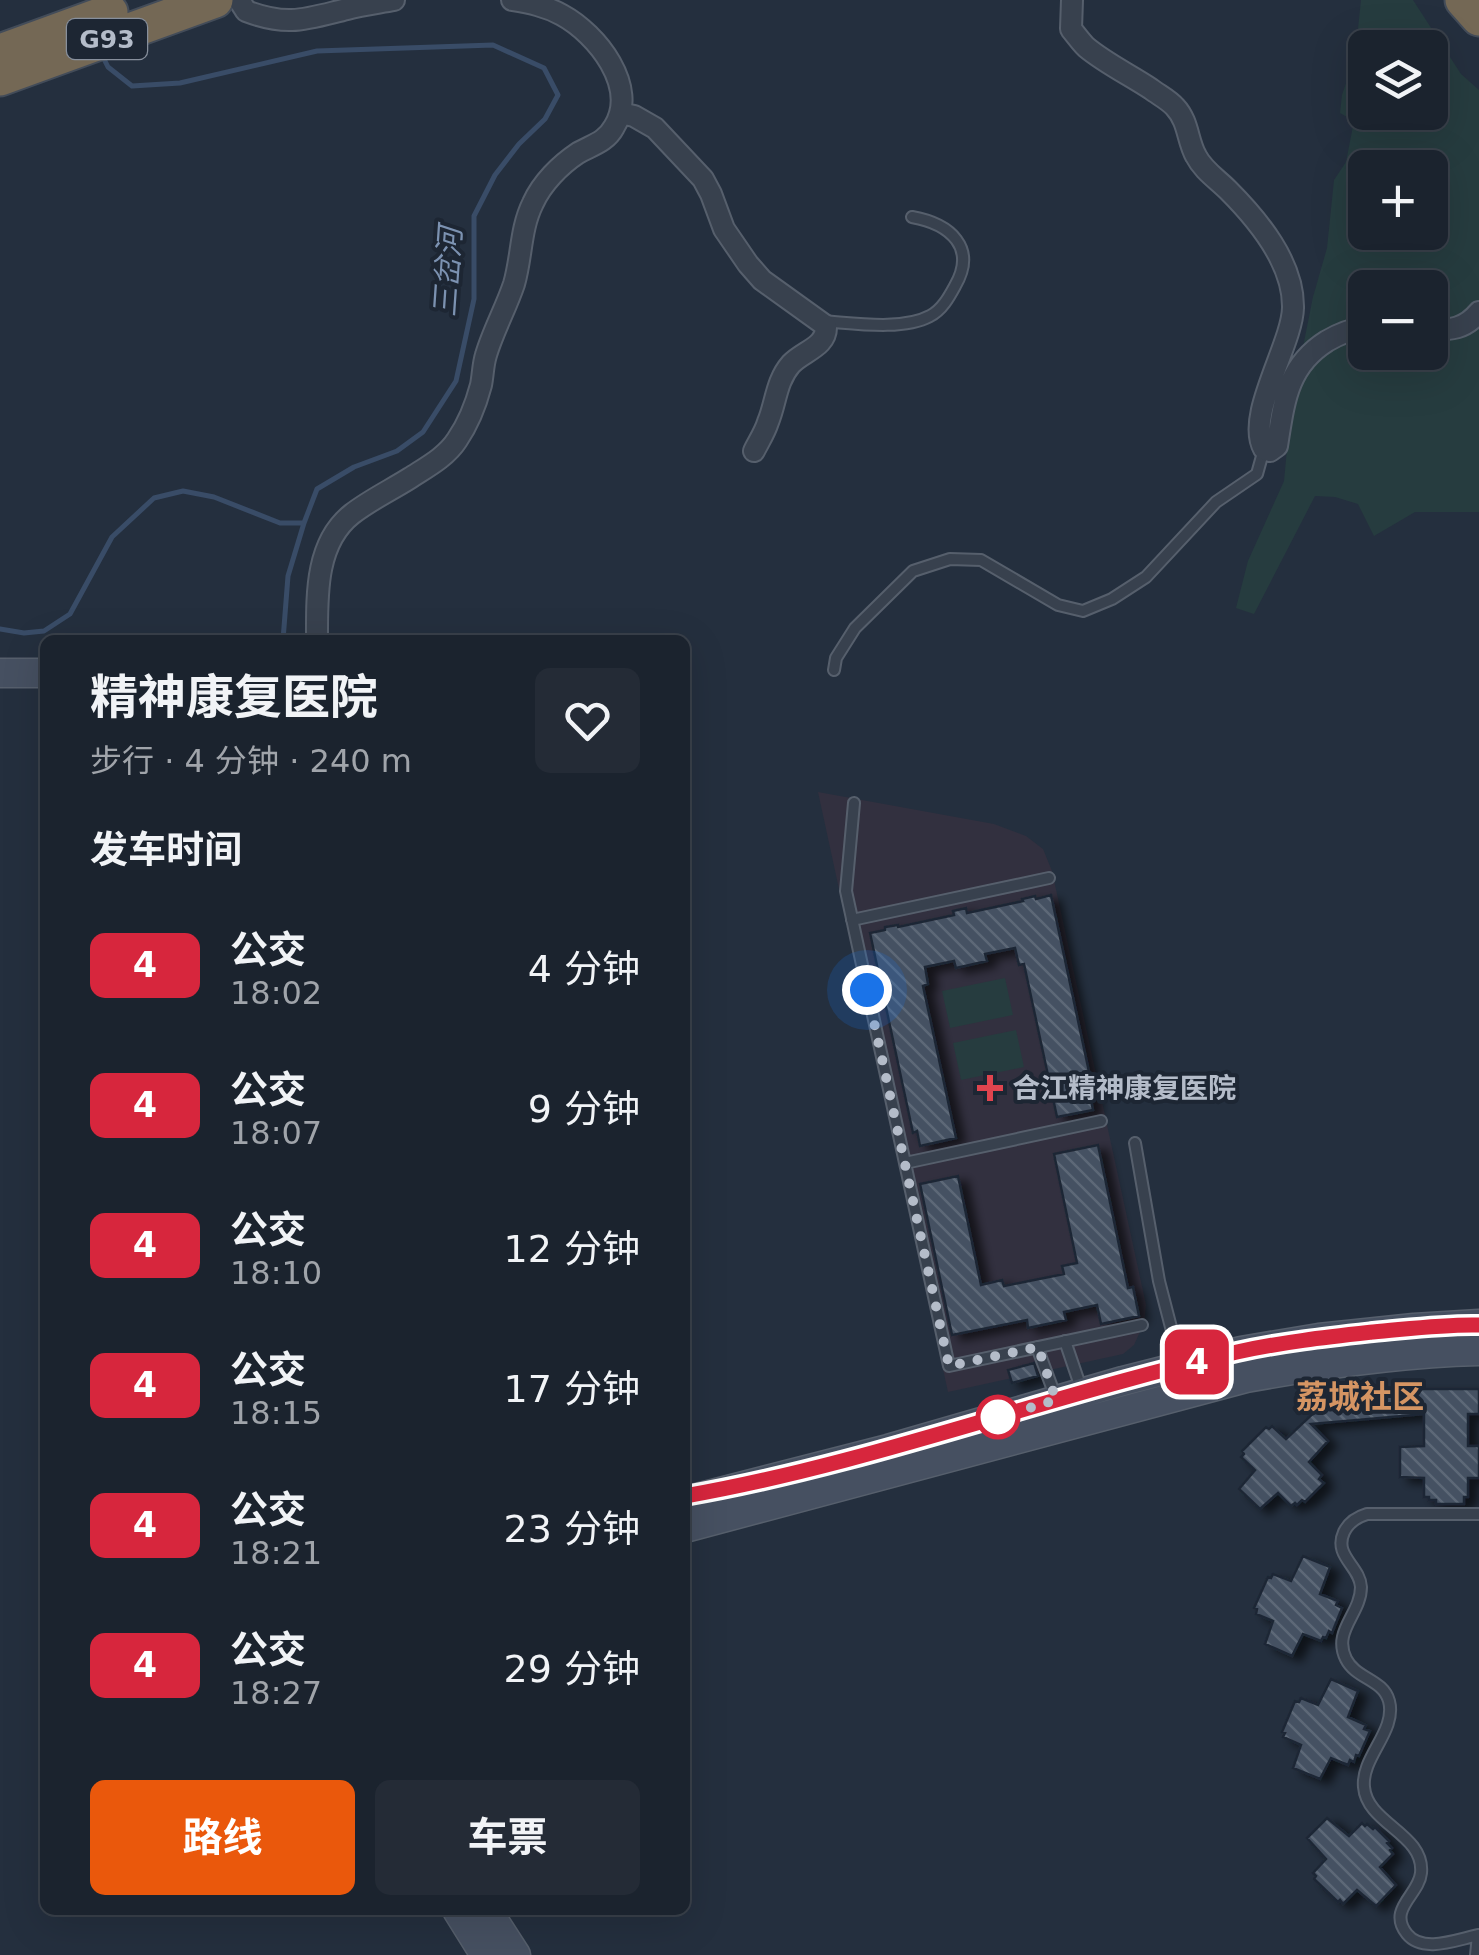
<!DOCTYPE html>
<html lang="zh">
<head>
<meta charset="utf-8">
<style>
  :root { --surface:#1b232e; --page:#242b36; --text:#f1f3f6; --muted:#a0a4aa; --line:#39404a; --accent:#ea580c }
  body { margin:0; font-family:"DejaVu Sans","Noto Sans SC",sans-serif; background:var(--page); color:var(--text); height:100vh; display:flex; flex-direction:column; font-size:38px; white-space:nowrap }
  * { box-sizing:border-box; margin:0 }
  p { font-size:32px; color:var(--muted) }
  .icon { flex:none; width:55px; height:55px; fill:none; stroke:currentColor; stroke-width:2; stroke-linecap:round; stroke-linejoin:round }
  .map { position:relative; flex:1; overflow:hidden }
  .details { position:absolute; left:40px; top:635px; width:650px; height:1280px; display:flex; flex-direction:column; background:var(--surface); border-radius:15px; box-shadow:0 10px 40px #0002,0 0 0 2px var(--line) }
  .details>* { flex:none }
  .badge { padding:0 20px; border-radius:15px; font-size:35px; line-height:65px }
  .controls { position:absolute; left:1348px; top:30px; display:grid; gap:20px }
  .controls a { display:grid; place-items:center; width:100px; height:100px; border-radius:15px; background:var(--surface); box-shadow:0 10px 40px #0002,0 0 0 2px var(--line); font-size:50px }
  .you { position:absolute; width:50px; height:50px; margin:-25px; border:8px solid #fff; border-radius:50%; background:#1a73e8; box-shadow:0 0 0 15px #1a73e833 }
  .map>.badge { position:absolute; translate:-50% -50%; box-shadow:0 0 0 5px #fff }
  h2 { padding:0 50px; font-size:38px; line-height:90px }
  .round { display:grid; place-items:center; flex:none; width:105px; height:105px; border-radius:15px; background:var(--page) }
  .headline { display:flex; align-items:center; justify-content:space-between; height:170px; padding:0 50px }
  h1 { font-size:48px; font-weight:700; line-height:75px }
  .cta { display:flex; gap:20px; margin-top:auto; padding:20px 50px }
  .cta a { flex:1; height:115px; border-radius:15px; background:var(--accent); color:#fff; font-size:40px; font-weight:700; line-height:115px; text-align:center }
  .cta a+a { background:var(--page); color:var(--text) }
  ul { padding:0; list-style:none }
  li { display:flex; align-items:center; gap:30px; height:140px; padding:0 50px }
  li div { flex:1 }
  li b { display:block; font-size:38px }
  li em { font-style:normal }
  li .badge { min-width:110px; font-weight:700; text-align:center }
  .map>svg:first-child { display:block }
  .medical { fill:#32303f }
  .green { fill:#263c3f; fill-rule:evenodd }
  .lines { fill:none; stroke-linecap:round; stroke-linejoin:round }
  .stream { stroke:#394c67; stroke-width:5 }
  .building { fill:url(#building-back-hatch); stroke:#1f2835; stroke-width:2.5; filter:url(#shadow) }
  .lane-casing { stroke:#565f6c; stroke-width:14 }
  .street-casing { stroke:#565f6c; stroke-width:24 }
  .secondary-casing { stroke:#565f6c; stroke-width:31 }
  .highway-casing { stroke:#434c59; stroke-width:39 }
  .lane { stroke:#38414e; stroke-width:10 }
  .street { stroke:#38414e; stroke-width:20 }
  .secondary { stroke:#465061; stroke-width:28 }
  .highway { stroke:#746855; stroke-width:35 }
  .line-casing { stroke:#fff; stroke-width:22 }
  .line { stroke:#d7263d; stroke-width:15 }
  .walk { stroke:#b4bcc9; stroke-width:10; stroke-dasharray:0 18 }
  .health-dot { fill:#e0444e; stroke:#1d2633; stroke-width:4 }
  .stop-dot { fill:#fff; stroke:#d7263d; stroke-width:5 }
  .labels { text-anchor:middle; stroke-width:8; stroke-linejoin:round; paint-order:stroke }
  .shield { fill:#1d2633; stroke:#878f9c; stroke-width:2.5 }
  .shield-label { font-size:25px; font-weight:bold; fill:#b4bcc9 }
  .poi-label { font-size:28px; font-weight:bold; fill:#b4bcc9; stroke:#1d2633; text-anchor:start }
  .water-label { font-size:30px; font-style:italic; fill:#7c92b1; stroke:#1d2633 }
  .quarter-label { font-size:32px; font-weight:bold; fill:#d59563; stroke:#1d2633 }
</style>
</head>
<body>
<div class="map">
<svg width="1479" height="1955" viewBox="0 0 1479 1955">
  <defs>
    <pattern id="building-back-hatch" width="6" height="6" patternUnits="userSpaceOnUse" patternTransform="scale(2.5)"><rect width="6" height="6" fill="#455162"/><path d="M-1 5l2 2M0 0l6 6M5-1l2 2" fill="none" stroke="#5d6877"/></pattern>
    <filter id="shadow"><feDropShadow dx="9" dy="5" stdDeviation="5" flood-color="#0009"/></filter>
  </defs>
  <rect width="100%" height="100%" fill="#242f3e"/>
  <path class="medical" d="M818 792 994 824 1026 836 1043 849 1052 871 1146 1305 1144 1323 1134 1345 1123 1354 948 1392Z"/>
  <path class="green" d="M1361 0H1413L1461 74 1479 90V512H1415L1374 536 1358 504 1335 497 1315 496 1254 614 1236 608 1248 561 1284 481 1291 407 1313 297 1327 248 1334 180 1346 162 1353 126 1349 118 1340 113 1342 95 1355 57ZM1365 48H1430V112H1365ZM1365 168H1430V232H1365ZM1365 288H1430V352H1365Z
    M1005 978 1013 1015 950 1028 942 991Z
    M1016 1030 1024 1067 961 1080 953 1043Z"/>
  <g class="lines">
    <path class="stream" d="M0 629 24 633 44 631 70 614 112 537 154 498 183 491 214 497 280 523H304L317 489 354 467 397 451 423 432 456 381 474 299V216L495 175 519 144 545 119 558 95 544 68 493 45 317 51 180 83 132 86 108 67 102 55
      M283 640 288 576 304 523"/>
  </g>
  <path class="building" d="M1051 895 1094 1095H1090L1093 1110 1057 1117 1024 964 1019 965 1015 948 985 954 987 961 956 968 954 961 925 967 928 984 923 986 956 1138 920 1146 917 1131 913 1133 870 933 885 930V927L898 925V927L954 915 953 911 966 908 967 913 1023 901 1022 899 1035 896 1036 899Z
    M1098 1145 1128 1288 1133 1287 1139 1316 1101 1324 1097 1305 1064 1312 1066 1320 1028 1328 1027 1320 952 1335 920 1184 958 1176 981 1285 1002 1280 1004 1286 1064 1274 1062 1266 1077 1263 1054 1154Z
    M1034 1363 1038 1376 1012 1383 1008 1370Z
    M1405 1389H1479V1414H1468V1446H1479V1478H1468V1497H1464V1504H1436V1500H1429V1497H1424V1478L1400 1477V1447L1424 1446V1414L1311 1424 1328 1441 1309 1462 1322 1475 1319 1479 1324 1483 1305 1502 1302 1500 1297 1505 1295 1503 1291 1506 1278 1493 1260 1509 1239 1489 1255 1470 1241 1457 1244 1454 1242 1451 1266 1427 1269 1429 1272 1426 1286 1439 1319 1408 1320 1400 1324 1397Z
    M1303 1556 1330 1567 1320 1594 1338 1601 1336 1605 1342 1608 1332 1633 1329 1631 1326 1638 1323 1637 1321 1641 1303 1634 1292 1656 1265 1644 1273 1621 1256 1614 1257 1609 1254 1608 1268 1577 1271 1578 1273 1574 1291 1581Z
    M1331 1679 1358 1691 1348 1717 1366 1725 1364 1729 1370 1731 1359 1756 1356 1755 1354 1762 1350 1760 1348 1765 1331 1758 1320 1779 1293 1768 1301 1745 1283 1737 1285 1733 1282 1732 1295 1701 1299 1702 1301 1698 1318 1705Z
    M1327 1818 1349 1836 1362 1823 1365 1826 1367 1824 1373 1829 1375 1827 1389 1841 1387 1843 1392 1848 1390 1850 1393 1854 1380 1867 1396 1885 1376 1906 1357 1890 1343 1904 1340 1900 1338 1902 1314 1879 1316 1876 1313 1873 1326 1859 1307 1838Z"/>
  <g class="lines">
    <g class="lane-casing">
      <path id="lane" d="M822 321C853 323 902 331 930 316 942 310 949 297 955 286 977 248 951 224 912 217
        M834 670 836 658 855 628 913 571 950 559 981 560 1058 605 1083 611 1112 599 1146 577 1216 502 1257 474 1264 449
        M854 803 846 891 949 1366 1142 1325
        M852 920 1049 878
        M1135 1143 1159 1281 1180 1362
        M905 1163 1101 1121
        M1065 1341 1082 1391
        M1037 1347 1056 1398
        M1479 1514H1367C1357 1517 1349 1522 1344 1532 1333 1556 1360 1566 1361 1587 1361 1614 1332 1631 1346 1659 1356 1679 1383 1679 1389 1701 1397 1731 1361 1757 1364 1787 1367 1824 1425 1834 1421 1873 1419 1895 1387 1909 1407 1934 1423 1954 1458 1939 1479 1935
        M1476 1955 1478 1935"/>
    </g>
    <g class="street-casing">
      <path id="street" d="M239 0 246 11C288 27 306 19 347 9 362 5 378 3 394 0
        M1072 0 1071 29C1076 35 1081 42 1086 47 1105 63 1130 75 1151 89 1159 95 1169 100 1175 107 1189 122 1187 140 1196 156 1203 170 1217 179 1228 190 1258 220 1294 263 1293 308 1292 345 1245 416 1264 449L1270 451 1277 446C1284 402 1287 366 1327 341 1339 334 1352 329 1365 327
        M620 113 634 116 655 128 703 179 711 194 724 229 748 264 762 280 826 326C827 347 803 351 791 364 776 381 776 403 768 422 765 432 759 441 754 451
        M1430 330C1451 330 1465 329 1479 312
        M317 640C317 596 315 543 352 514 370 500 391 490 410 478 427 467 446 457 457 440 468 424 476 404 481 385 483 375 483 364 486 355 493 331 506 308 514 284 522 257 520 229 533 203 542 183 560 165 578 153 592 145 606 142 614 127 639 87 597 34 562 15 546 6 530 3 512 0"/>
    </g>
    <g class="secondary-casing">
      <path id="secondary" d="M0 673H45
        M685 1501 888 1449 1123 1381 1241 1351 1319 1338 1414 1328 1479 1324
        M685 1528 1246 1378C1323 1364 1401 1353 1479 1351
        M457 1910 485 1955
        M487 1910 516 1955"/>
    </g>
    <g class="highway-casing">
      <path id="highway" d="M1463 0 1479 18
        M0 52 110 12
        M0 78 215 0"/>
    </g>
    <use href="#lane" class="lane"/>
    <use href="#street" class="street"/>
    <use href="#secondary" class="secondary"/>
    <use href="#highway" class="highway"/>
  </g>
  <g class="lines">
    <g class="line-casing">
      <path id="line" d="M685 1496C873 1463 1052 1394 1237 1352 1282 1342 1328 1337 1373 1332 1408 1329 1444 1324 1479 1325"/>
    </g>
    <use href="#line" class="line"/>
    <path class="walk" d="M867 990 949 1366 1038 1347 1056 1400 989 1420 998 1417"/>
  </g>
  <path class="health-dot" d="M985 1073h10v10h10v10h-10v10h-10v-10h-10v-10h10z"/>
  <circle class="stop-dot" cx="998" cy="1417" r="20"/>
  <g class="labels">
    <rect class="shield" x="67" y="19" width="80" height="40" rx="8"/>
    <g class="shield-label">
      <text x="107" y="48">G93</text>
    </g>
    <g class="poi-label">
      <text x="1012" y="1098">合江精神康复医院</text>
    </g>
    <g class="water-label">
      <text transform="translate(448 272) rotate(-86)" y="10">三岔河</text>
    </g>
    <g class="quarter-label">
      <text x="1360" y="1408">荔城社区</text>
    </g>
  </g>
</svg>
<div class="controls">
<a><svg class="icon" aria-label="layers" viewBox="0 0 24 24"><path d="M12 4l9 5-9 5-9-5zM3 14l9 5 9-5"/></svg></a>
<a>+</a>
<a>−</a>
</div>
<div class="you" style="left:867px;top:990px"></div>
<b class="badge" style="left:1197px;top:1362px;background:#d7263d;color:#fff">4</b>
<section class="details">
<div class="headline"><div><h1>精神康复医院</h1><p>步行 · 4 分钟 · 240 m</p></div><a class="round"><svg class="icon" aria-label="heart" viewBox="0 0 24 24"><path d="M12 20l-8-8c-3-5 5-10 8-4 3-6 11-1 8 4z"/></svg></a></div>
<h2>发车时间</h2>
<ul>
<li><span class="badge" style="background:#d7263d;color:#fff">4</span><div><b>公交</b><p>18:02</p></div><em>4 分钟</em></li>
<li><span class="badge" style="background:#d7263d;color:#fff">4</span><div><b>公交</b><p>18:07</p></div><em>9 分钟</em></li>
<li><span class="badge" style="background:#d7263d;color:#fff">4</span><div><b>公交</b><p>18:10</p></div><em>12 分钟</em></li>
<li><span class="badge" style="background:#d7263d;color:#fff">4</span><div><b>公交</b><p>18:15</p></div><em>17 分钟</em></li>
<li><span class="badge" style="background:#d7263d;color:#fff">4</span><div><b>公交</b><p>18:21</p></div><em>23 分钟</em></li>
<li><span class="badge" style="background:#d7263d;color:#fff">4</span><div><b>公交</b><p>18:27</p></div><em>29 分钟</em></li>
</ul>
<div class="cta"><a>路线</a><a>车票</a></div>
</section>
</div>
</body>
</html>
